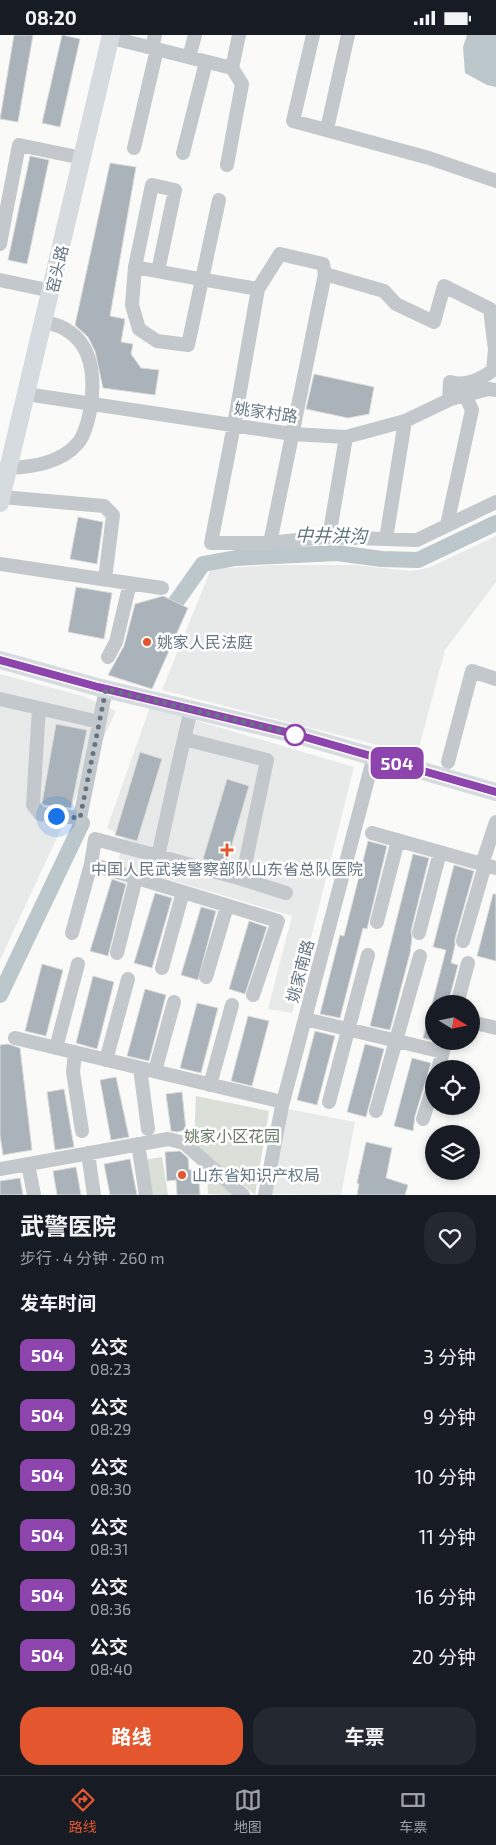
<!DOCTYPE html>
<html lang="zh">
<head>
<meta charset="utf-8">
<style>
  :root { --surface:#171b24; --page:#242831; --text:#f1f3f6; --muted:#9ea1a6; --line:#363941; --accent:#e4572e }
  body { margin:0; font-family:"Exo 2","Noto Sans SC",sans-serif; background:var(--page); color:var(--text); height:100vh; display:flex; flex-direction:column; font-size:19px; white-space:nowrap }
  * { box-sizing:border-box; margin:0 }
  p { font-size:16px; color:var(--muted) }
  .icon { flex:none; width:28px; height:28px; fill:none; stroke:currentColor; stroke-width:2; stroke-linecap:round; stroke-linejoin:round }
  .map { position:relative; height:1160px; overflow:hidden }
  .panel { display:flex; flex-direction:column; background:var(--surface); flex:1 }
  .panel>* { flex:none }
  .badge { padding:0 10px; border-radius:8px; font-size:18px; line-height:32px }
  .needle { width:32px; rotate:100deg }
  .buttons { position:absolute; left:425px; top:960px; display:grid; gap:10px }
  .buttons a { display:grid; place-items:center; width:55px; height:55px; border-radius:50%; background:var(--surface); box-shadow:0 2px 8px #0003; font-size:25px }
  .you { position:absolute; width:25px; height:25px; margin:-12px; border:4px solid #fff; border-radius:50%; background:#1a73e8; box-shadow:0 0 0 8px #1a73e833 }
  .map>.badge { position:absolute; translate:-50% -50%; box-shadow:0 0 0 2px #fff }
  h2 { padding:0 20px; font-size:19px; line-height:45px }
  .round { display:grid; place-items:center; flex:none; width:52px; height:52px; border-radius:20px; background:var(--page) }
  .head { display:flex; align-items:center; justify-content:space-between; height:85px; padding:0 20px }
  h1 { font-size:24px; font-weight:700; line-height:38px }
  .button { display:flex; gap:10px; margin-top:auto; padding:10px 20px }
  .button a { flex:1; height:58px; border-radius:20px; background:var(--accent); color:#fff; font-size:20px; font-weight:700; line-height:58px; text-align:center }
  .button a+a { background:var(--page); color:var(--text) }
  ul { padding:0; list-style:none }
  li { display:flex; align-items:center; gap:15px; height:60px; padding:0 20px }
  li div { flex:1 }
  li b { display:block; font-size:19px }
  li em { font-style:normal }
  li .badge { min-width:55px; font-weight:700; text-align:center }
  .status { display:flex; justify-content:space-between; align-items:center; height:35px; padding:0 25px; background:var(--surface); direction:ltr }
  .status svg { height:14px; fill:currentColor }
  .tabs { display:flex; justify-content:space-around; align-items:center; height:70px; border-top:1px solid var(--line); background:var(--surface); font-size:14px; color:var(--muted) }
  .tabs a { display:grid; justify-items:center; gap:2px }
  .tabs .active { color:var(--accent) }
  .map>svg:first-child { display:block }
  .built { fill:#e8e9e9 }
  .green { fill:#dadfd7 }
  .water { fill:#bbc7cb }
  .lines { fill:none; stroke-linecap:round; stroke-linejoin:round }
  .river { stroke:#bbc7cb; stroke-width:16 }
  .building { fill:#aab3b9; stroke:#dcdcda }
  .minor { stroke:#c3c8cc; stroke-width:14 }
  .major { stroke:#d6dbdf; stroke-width:18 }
  .line-casing { stroke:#fff; stroke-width:11 }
  .line { stroke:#8e44ad; stroke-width:8 }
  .walk { stroke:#657683; stroke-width:5; stroke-dasharray:0 9 }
  .poi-dot { fill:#e4572e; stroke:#fff; stroke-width:2 }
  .stop-dot { fill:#fff; stroke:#8e44ad; stroke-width:2.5 }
  .labels { text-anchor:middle; stroke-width:5; stroke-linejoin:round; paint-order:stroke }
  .street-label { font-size:16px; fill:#657683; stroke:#fff }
  .poi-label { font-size:16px; fill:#657683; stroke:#fff; text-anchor:start }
  .park-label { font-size:16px; fill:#687a64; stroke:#fff }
  .water-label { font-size:18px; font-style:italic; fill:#60757c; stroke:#fff }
</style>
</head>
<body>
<div class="status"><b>08:20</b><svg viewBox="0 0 49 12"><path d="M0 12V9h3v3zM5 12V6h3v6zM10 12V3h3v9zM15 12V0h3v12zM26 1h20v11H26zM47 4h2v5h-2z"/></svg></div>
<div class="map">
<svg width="496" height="1160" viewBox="0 0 496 1160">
  <rect width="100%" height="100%" fill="#fafaf8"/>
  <path class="built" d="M496 501V547L445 615 417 720 162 655 211 534 274 530H356L410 536 428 533Z
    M0 639 83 661 116 676 0 925Z
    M150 672 354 732 292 978 268 974 292 881 117 829 125 802 107 793Z
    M288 1074 355 1087 341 1160 272 1159Z"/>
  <path class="green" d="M196 1061 269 1076 255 1160 194 1109Z
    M162 1122 168 1160H150L144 1125Z
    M207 1137 234 1160 208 1159Z"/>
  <path class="water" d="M467 0H496V52L487 50 465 38 463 12Z"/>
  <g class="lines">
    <path class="river" d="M176 567 203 529 236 523 337 518 382 524 418 525 496 488
      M0 960 82 788"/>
  </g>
  <path class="building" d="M14 0H33L18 87 0 84Z
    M62 0 80 4 60 92 42 88Z
    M30 121 49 125 27 229 8 225Z
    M110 128 136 132 110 281 125 284 121 307 133 309 131 319 141 333 159 335 155 360 103 353 95 316 88 302 75 290Z
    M314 339 374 352 369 379 348 383 306 374Z
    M78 482 103 487 97 529 70 524Z
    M76 552 112 558 104 604 68 597Z
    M163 561 188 573 152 654 108 640 124 611 135 569Z
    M56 689 87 695 71 773 44 770 42 768Z
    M140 717 162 724 137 806 115 800Z
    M227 744 249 751 226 830 203 824Z
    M368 806 387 811 367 894 363 893 340 983 320 979 340 900 344 901Z
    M413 819 429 823 411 896 412 903 410 918 390 995 370 991Z
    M454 830 474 836 455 904V910L451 928 458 930 448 969H432L446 915 433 912Z
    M112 844 126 849 108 921 90 916Z
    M155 858 172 863 152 933 134 928Z
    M493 859H496V926L477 921Z
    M201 872 216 876 198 945 181 940Z
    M249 886 267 892 245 959 229 954Z
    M42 929 63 935 46 1001 25 996Z
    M93 941 114 947 97 1014 76 1008Z
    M145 954 166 960 149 1026 127 1021Z
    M197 968 218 973 201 1038 180 1033Z
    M431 973H434V1006L423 1003Z
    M248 981 269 986 252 1051 231 1046Z
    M315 996 335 1001 317 1070 297 1065Z
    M8 1009 20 1013 32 1115 3 1120 0 1100V1010Z
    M365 1009 384 1014 366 1082 347 1077Z
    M412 1023 431 1028 415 1081 413 1096 394 1091Z
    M116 1042 129 1102 111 1105 100 1045Z
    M64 1054 74 1112 55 1115 47 1057Z
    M182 1057 186 1095 177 1097 171 1096 166 1059Z
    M366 1107 392 1113 386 1143 408 1150 405 1160H357L359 1149 357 1148Z
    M180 1116 188 1123 189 1135 198 1134 200 1160H177L176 1145 167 1146 165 1117Z
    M130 1124 137 1160H110L104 1129Z
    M76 1132 81 1160H57L53 1136Z
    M20 1143 23 1160H0V1146Z"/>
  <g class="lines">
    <path class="minor" d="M313 0 293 86 429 123 496 146
      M112 3 232 33 239 0
      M152 13 155 0
      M189 22 195 0
      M327 94 348 0
      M134 113 157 14
      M183 118 206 27
      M227 130 242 49 232 33
      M219 165 188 310 157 306 139 294 132 270 135 232C176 240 217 247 258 254L234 390 211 508H270
      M0 209 19 110 82 123
      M135 232 152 150 175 155 158 236
      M325 239 270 508 324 502 417 505 496 467
      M0 245 52 256
      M258 254 280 219 323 229 325 239 384 256 396 269 434 287 444 251 490 274 495 315 493 335C482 344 465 352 450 347L449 365
      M26 359 292 399 346 402 405 386 451 364 488 354 496 355
      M9 433C33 432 61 428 78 408 85 400 88 386 90 376 97 336 91 295 44 287
      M2 462 104 471 113 480 105 544
      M447 490 472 375 465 360
      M329 502 346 402
      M386 504 405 386
      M0 529 162 553
      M108 622 116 607 130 548
      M0 664 39 673 33 770 40 779 80 783 106 654
      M39 673 99 687
      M184 704 267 725 242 844 158 821C169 772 179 724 191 675
      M448 727 472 636 496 644
      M372 798 496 833
      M158 821 95 804 91 829 278 886 253 960
      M482 829 496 787
      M242 844 286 858
      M377 887 398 805
      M72 898 91 829
      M419 898 440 817
      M463 906 485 830
      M117 918 136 843
      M162 933 183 857
      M206 942 227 871
      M457 969 468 928
      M305 984 443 1017
      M471 987 496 993
      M15 1003 283 1067
      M56 1013 78 929
      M75 1017 73 1037 82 1096
      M106 1025 128 944
      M140 1033 148 1094
      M438 1034 446 1006
      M155 1036 174 967
      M210 1050 232 970
      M329 1067 368 920
      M376 1076 420 921
      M423 1084 434 1049
      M138 1109 146 1160
      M88 1118 94 1160
      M28 1129 34 1160
      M0 1134 168 1104 184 1108 243 1160
      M265 1160 282 1071 374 721"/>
    <path class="major" d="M0 468 111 0
      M0 625 97 652 298 700 496 757"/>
  </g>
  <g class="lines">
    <g class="line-casing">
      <path id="line" d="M0 625 98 652 298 700 496 757"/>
    </g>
    <use href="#line" class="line"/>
    <path class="walk" d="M56 781 80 783 106 654 298 700H295"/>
  </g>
  <g class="poi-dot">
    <circle cx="147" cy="607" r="5"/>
    <path d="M224.5 807.5h5v5h5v5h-5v5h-5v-5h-5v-5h5z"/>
    <circle cx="182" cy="1140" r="5"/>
  </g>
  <circle class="stop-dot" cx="295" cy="700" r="10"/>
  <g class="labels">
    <g class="street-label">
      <text transform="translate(57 234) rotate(-77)" y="6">窑头路</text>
      <text transform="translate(266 377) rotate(8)" y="6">姚家村路</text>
      <text transform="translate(300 936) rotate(-75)" y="6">姚家南路</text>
    </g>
    <g class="poi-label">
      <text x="157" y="613">姚家人民法庭</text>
      <text x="227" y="840" text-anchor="middle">中国人民武装警察部队山东省总队医院</text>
      <text x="192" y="1146">山东省知识产权局</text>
    </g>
    <g class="park-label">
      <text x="232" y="1107">姚家小区花园</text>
    </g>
    <g class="water-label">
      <text transform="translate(331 501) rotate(1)" y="6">中井洪沟</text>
    </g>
  </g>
</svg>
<div class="buttons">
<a><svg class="needle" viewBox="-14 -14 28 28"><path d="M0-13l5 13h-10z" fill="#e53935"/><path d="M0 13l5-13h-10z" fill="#9ea1a6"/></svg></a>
<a><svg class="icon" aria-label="locate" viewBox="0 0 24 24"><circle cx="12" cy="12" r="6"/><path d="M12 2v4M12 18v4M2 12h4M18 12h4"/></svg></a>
<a><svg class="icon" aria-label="layers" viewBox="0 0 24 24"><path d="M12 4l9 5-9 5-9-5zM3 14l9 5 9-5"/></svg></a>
</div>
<div class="you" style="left:56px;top:781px"></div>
<b class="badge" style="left:397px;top:728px;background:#8e44ad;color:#fff">504</b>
</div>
<section class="panel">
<div class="head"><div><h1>武警医院</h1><p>步行 · 4 分钟 · 260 m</p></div><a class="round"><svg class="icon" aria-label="heart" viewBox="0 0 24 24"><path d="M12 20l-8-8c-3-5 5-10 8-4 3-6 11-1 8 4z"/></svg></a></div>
<h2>发车时间</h2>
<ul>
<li><span class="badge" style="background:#8e44ad;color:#fff">504</span><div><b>公交</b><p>08:23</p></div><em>3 分钟</em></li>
<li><span class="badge" style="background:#8e44ad;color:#fff">504</span><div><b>公交</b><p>08:29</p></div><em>9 分钟</em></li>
<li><span class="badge" style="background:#8e44ad;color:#fff">504</span><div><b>公交</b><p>08:30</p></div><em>10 分钟</em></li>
<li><span class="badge" style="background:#8e44ad;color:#fff">504</span><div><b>公交</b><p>08:31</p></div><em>11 分钟</em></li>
<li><span class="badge" style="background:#8e44ad;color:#fff">504</span><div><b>公交</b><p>08:36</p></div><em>16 分钟</em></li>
<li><span class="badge" style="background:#8e44ad;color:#fff">504</span><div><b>公交</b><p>08:40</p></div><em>20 分钟</em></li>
</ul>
<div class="button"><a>路线</a><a>车票</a></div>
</section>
<nav class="tabs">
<a class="active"><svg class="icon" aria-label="directions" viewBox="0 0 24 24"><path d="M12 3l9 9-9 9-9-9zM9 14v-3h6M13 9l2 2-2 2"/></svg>路线</a>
<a><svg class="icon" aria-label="map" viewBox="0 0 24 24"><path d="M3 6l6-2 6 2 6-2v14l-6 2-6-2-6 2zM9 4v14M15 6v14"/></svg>地图</a>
<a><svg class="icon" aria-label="tickets" viewBox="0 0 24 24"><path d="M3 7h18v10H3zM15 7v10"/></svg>车票</a>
</nav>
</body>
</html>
